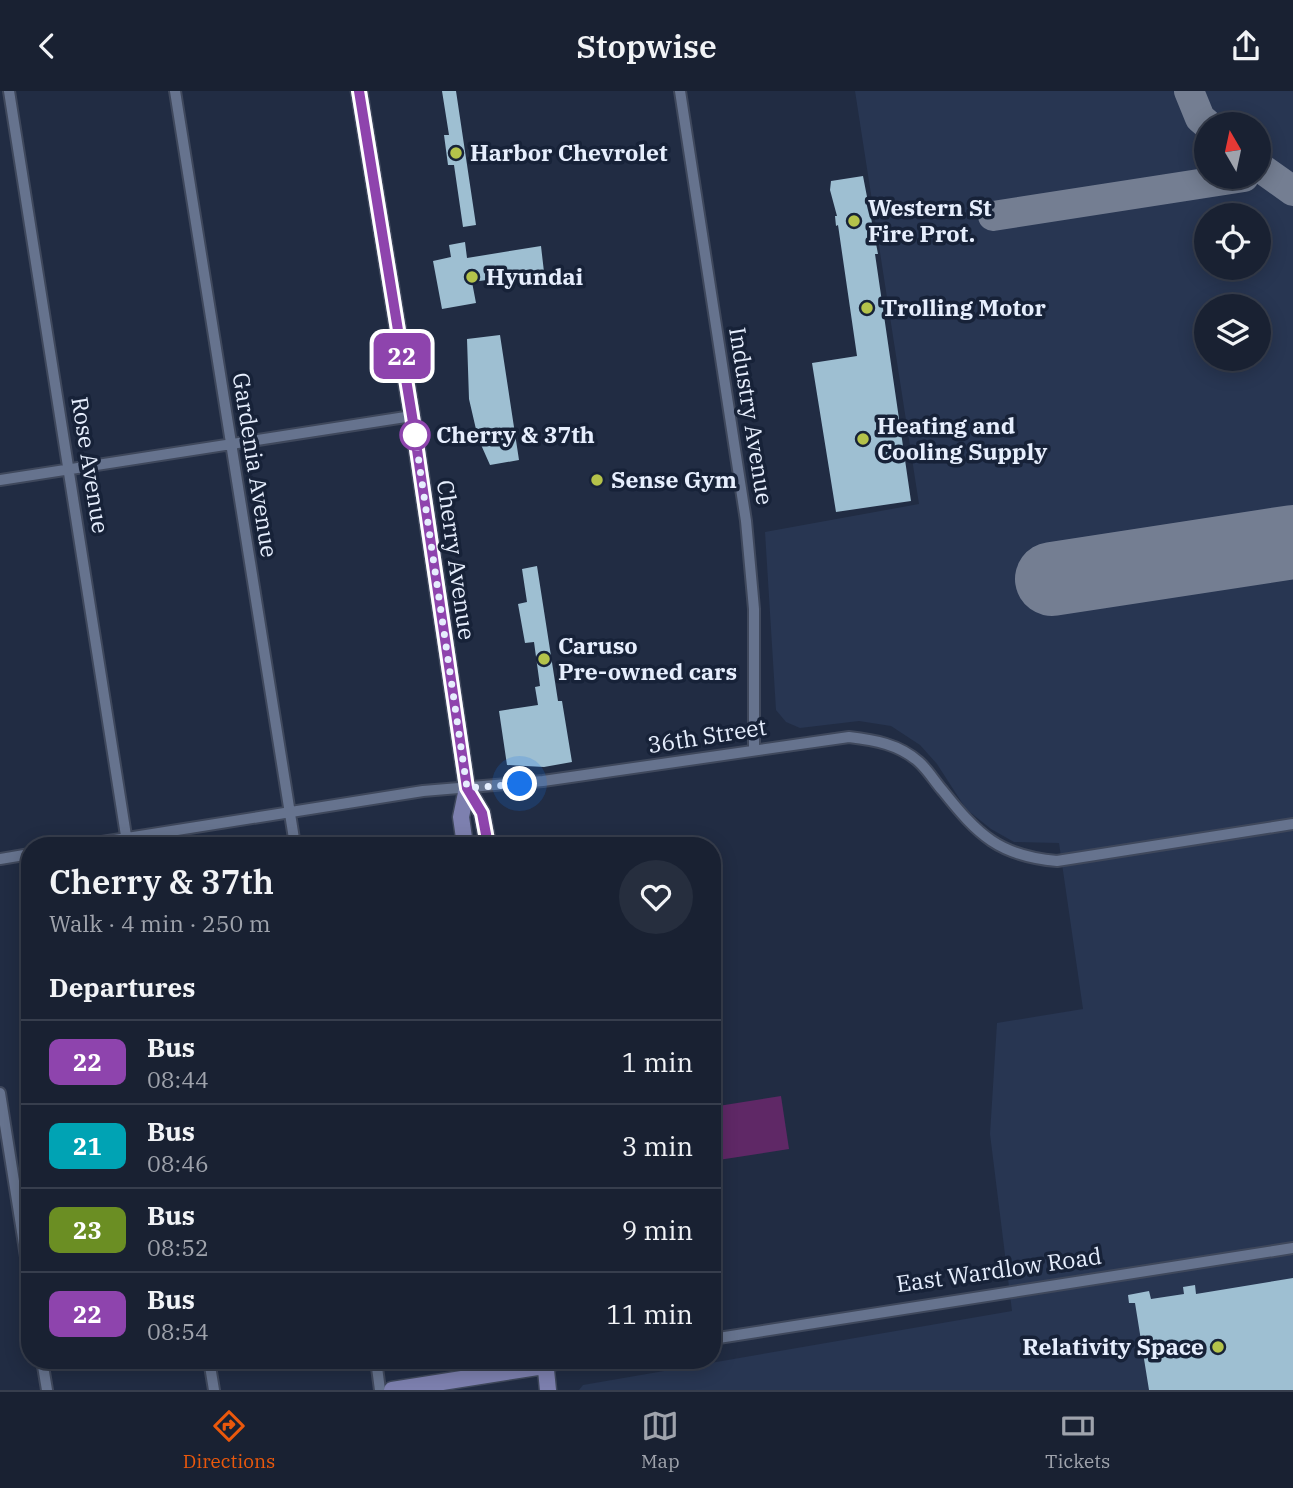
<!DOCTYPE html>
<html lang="en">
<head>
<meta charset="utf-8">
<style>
  :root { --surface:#192132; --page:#262e3e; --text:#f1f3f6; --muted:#9fa3ac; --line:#373e4d; --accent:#ea580c }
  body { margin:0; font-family:"IBM Plex Serif",serif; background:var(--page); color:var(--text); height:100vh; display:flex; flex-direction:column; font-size:26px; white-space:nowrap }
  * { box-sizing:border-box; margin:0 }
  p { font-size:23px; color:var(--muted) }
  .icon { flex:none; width:38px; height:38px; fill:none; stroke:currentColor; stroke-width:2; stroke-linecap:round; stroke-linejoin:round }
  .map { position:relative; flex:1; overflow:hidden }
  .drawer { position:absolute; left:21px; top:746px; width:700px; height:532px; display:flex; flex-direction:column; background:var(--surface); border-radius:28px; box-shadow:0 4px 18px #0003,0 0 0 2px var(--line) }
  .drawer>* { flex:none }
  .badge { padding:0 14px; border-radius:10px; font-size:24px; line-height:46px }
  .needle { width:46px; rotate:351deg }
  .buttons { position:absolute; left:1194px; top:21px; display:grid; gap:14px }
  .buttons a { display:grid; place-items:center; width:77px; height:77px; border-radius:50%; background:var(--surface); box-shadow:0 4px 18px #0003,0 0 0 2px var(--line); font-size:35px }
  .you { position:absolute; width:35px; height:35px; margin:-18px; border:5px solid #fff; border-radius:50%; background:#1a73e8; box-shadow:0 0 0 10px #1a73e833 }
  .map>.badge { position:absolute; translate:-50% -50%; box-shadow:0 0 0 4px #fff }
  h2 { padding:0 28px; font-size:26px; line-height:63px }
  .round { display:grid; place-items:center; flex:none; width:74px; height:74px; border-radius:37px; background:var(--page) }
  .summary { display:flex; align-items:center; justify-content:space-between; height:119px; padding:0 28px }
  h1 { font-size:33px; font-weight:600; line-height:52px }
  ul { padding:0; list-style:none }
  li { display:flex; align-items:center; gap:21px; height:84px; padding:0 28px; border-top:2px solid var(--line) }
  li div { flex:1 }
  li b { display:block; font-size:26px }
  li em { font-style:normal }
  li .badge { min-width:77px; font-weight:700; text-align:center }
  header { display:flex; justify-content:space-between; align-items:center; height:91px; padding:0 28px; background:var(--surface); font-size:32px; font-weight:600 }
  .dock { display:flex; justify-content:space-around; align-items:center; height:98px; border-top:2px solid var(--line); background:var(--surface); font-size:19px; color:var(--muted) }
  .dock a { display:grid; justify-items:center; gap:4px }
  .dock .selected { color:var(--accent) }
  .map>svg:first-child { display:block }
  .built { fill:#283652; fill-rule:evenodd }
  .green { fill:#5f2866 }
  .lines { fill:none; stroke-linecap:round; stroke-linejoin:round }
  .taxiway { stroke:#747e92; stroke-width:30 }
  .runway { stroke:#747e92; stroke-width:74 }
  .building { fill:#9ebfd2 }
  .street-casing { stroke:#3f485c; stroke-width:14 }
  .secondary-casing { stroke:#3f485c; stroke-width:19 }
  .street { stroke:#66738e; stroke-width:10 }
  .secondary { stroke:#7d80af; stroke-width:16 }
  .line-casing { stroke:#fff; stroke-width:16 }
  .line { stroke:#8e44ad; stroke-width:10 }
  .walk { stroke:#e6eefd; stroke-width:7; stroke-dasharray:0 12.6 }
  .poi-dot { fill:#b4c24a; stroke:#172238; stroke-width:2.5 }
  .stop-dot { fill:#fff; stroke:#8e44ad; stroke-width:3.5 }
  .labels { text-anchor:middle; stroke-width:7; stroke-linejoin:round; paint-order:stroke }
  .poi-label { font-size:23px; font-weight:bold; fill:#e6eefd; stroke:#172238; text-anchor:start }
  .street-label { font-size:23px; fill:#e6eefd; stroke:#172238 }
  .stop-label { font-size:23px; font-weight:bold; fill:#e6eefd; stroke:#172238; text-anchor:start }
</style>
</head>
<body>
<header><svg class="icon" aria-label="back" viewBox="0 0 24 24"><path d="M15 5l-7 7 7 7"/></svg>Stopwise<svg class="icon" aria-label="share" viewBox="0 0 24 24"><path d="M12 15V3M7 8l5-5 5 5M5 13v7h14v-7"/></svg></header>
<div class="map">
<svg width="1293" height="1299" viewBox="0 0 1293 1299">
  <rect width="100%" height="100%" fill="#212c43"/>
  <path class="built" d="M855 0H1293V1299H579L583 1294 1012 1220 990 1043 997 932 1083 918 1059 752 1014 751 991 738 966 718 937 673 920 654 891 635 859 630 800 637 786 631 776 619 765 441 919 413ZM1206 33H1258V86H1206ZM1206 124H1258V177H1206ZM1206 215H1258V268H1206Z"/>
  <path class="green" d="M781 1005 789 1058 712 1070V1016Z"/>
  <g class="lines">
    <path class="taxiway" d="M1189 0 1200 27 1207 33
      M1258 75 1293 100
      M993 125 1244 86"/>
    <path class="runway" d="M1052 488 1293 451"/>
  </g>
  <path class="building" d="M442 0H456L476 134 463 136 454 74H448L444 44H449Z
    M863 85 878 163H875L911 410 836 421 812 272 857 265 838 134 836 135 835 125H837L830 99 831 90Z
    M465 151 467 167 541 155 544 181 472 191 476 212 442 218 433 170 451 166 449 154Z
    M500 244 519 369 490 374 478 347 469 308 467 248Z
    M537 475 558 610H562L572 671 544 676 507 674 499 620 538 614 535 596 540 595 534 551 525 552 518 513 527 511 522 478Z
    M1293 1187V1299H1149L1135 1212H1129L1128 1204 1149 1200 1151 1208 1184 1203 1183 1196 1195 1194 1196 1203Z"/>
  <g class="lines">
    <g class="street-casing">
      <path id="street" d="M9 0 127 751
        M175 0 295 754
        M680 0 746 430 754 518V658
        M0 389 412 325
        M83 754 423 700 543 690 849 646C874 649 899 653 919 671 928 679 935 691 943 700 978 744 999 765 1057 770L1293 733
        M0 768 30 763
        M0 1002 30 1191
        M712 1248 1293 1157
        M42 1269 47 1299
        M209 1269 214 1299
        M376 1269 380 1299
        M544 1275 583 1269"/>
    </g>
    <g class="secondary-casing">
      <path id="secondary" d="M359 0 412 325 467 697 461 726 465 754
        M467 697 482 722 488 754
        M545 1269 548 1299
        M392 1299 544 1275"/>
    </g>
    <use href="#street" class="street"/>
    <use href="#secondary" class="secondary"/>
  </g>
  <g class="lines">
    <g class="line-casing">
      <path id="line" d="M359 0 412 325 467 697 482 722 488 754"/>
    </g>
    <use href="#line" class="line"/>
    <path class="walk" d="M415 344 467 697 520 693"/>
  </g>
  <g class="poi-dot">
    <circle cx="456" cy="62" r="7"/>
    <circle cx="854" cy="130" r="7"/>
    <circle cx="472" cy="186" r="7"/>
    <circle cx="867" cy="217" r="7"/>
    <circle cx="863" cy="348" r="7"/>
    <circle cx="597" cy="389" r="7"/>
    <circle cx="544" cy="568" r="7"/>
    <circle cx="1218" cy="1256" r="7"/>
  </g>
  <circle class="stop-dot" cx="415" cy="344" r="14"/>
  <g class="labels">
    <g class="poi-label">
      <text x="470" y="70">Harbor Chevrolet</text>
      <text x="868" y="125">Western St<tspan x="868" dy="26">Fire Prot.</tspan></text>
      <text x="486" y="194">Hyundai</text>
      <text x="881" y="225">Trolling Motor</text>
      <text x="877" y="343">Heating and<tspan x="877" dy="26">Cooling Supply</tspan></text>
      <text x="611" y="397">Sense Gym</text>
      <text x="558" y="563">Caruso<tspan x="558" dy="26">Pre-owned cars</tspan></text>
      <text x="1204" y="1264" text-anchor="end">Relativity Space</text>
    </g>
    <g class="street-label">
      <text transform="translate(751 325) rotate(81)" y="8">Industry Avenue</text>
      <text transform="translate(90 374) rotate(81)" y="8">Rose Avenue</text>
      <text transform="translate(255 374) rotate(81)" y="8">Gardenia Avenue</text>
      <text transform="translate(456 469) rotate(82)" y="8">Cherry Avenue</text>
      <text transform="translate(707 645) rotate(-9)" y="8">36th Street</text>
      <text transform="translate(999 1179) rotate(-8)" y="8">East Wardlow Road</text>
    </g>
    <g class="stop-label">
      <text x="436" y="352">Cherry &amp; 37th</text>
    </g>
  </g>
</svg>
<div class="buttons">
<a><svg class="needle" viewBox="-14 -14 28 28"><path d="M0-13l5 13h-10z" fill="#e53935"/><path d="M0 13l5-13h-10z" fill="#9fa3ac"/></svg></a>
<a><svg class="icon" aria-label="locate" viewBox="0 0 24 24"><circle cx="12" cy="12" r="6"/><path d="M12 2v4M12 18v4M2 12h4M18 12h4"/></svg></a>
<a><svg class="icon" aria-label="layers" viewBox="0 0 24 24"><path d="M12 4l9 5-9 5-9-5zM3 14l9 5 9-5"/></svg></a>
</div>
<div class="you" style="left:520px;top:693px"></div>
<b class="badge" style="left:402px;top:265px;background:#8e44ad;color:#fff">22</b>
<section class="drawer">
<div class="summary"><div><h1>Cherry &amp; 37th</h1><p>Walk · 4 min · 250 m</p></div><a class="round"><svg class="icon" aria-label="heart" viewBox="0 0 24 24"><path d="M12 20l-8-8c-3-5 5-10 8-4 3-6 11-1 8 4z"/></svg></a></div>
<h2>Departures</h2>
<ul>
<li><span class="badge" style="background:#8e44ad;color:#fff">22</span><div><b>Bus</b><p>08:44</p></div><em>1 min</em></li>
<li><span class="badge" style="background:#00a3b4;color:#fff">21</span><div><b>Bus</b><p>08:46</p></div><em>3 min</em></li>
<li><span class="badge" style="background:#6b8e23;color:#fff">23</span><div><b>Bus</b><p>08:52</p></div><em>9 min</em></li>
<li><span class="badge" style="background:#8e44ad;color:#fff">22</span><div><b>Bus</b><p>08:54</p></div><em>11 min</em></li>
</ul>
</section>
</div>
<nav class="dock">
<a class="selected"><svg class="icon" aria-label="directions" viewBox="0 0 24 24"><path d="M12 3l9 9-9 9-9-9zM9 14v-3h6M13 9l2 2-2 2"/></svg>Directions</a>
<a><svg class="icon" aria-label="map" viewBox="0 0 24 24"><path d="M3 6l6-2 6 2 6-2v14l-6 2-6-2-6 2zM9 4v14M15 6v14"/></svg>Map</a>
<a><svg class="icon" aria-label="tickets" viewBox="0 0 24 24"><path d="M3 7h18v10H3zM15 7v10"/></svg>Tickets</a>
</nav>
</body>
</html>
